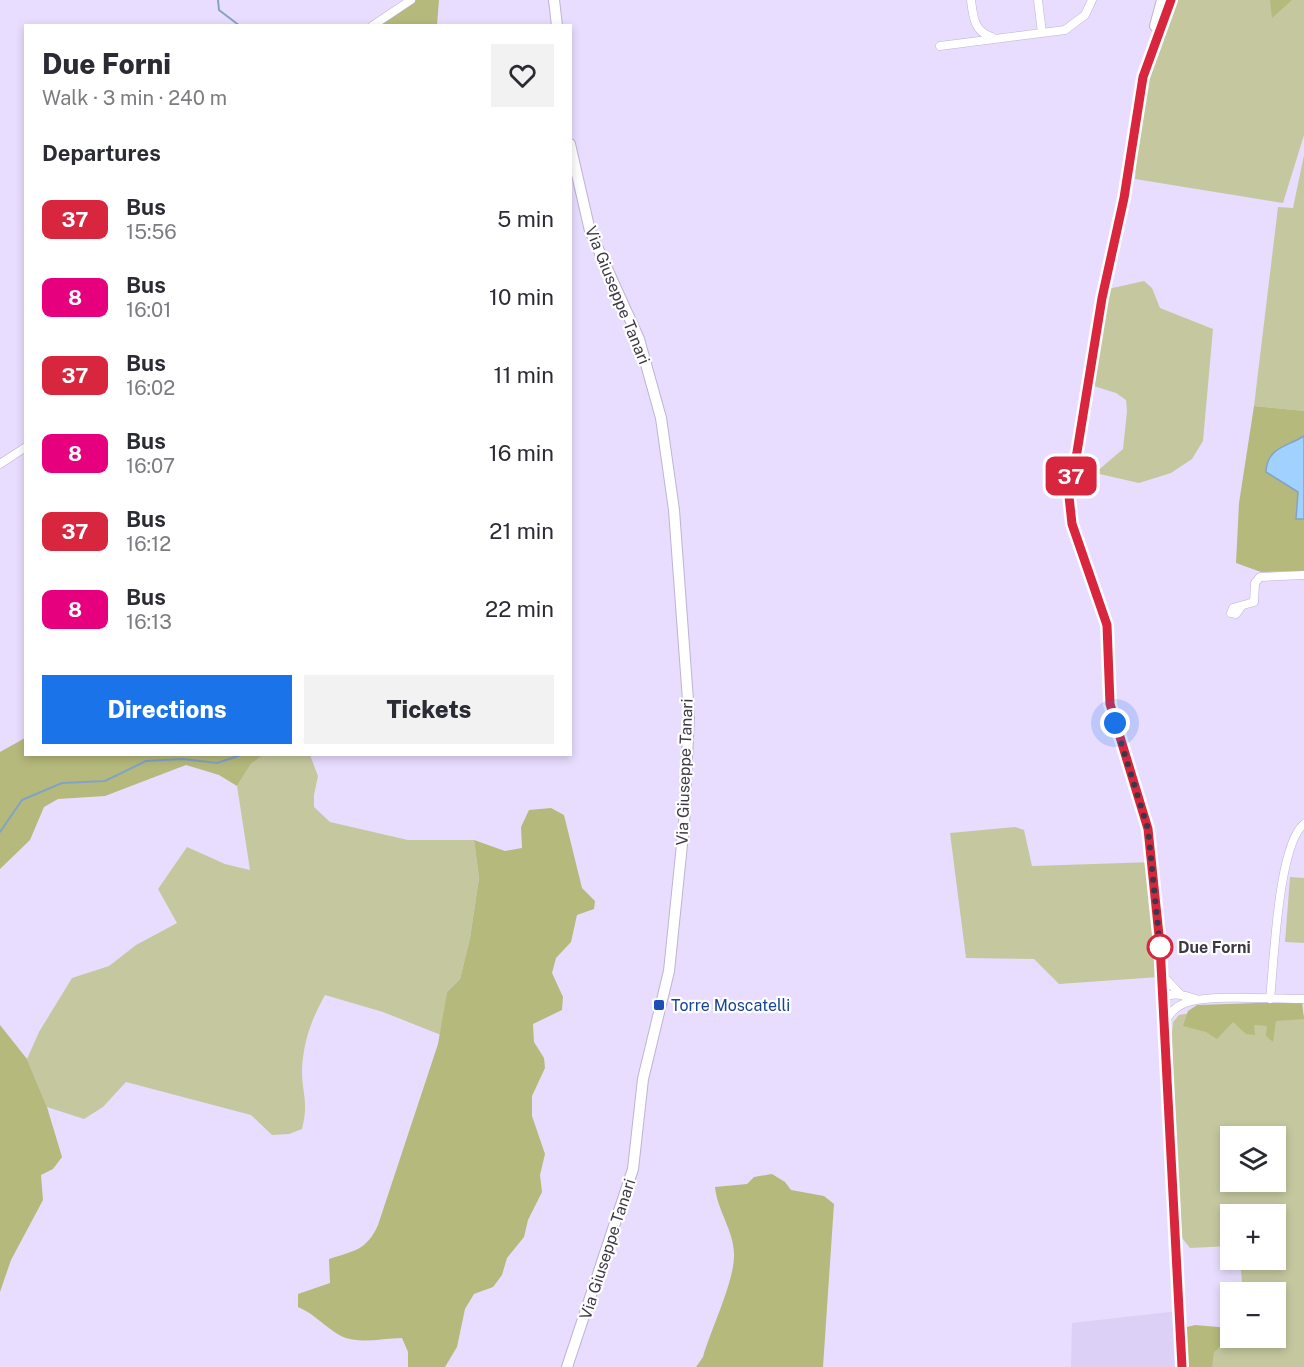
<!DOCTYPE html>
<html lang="en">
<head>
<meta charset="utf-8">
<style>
  :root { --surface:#fff; --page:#f2f2f3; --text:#2b2b33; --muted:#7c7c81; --accent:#1a73e8 }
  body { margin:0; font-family:"Public Sans",sans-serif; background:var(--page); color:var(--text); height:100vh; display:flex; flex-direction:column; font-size:22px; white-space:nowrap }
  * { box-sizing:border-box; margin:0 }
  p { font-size:20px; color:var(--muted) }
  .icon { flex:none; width:33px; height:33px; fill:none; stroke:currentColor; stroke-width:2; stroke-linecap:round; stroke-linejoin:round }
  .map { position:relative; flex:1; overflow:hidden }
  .sheet { position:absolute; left:24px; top:24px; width:548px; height:732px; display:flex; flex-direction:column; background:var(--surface); border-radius:0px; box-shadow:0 3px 9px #0003 }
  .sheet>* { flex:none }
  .badge { padding:0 12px; border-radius:9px; font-size:21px; line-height:39px }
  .tools { position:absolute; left:1220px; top:1126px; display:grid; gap:12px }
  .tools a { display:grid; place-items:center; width:66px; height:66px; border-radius:0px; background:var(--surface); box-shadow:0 3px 9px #0003; font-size:30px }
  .you { position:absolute; width:30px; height:30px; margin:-15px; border:4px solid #fff; border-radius:50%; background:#1a73e8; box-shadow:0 0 0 9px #1a73e833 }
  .map>.badge { position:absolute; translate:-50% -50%; box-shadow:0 0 0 3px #fff }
  h2 { padding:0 18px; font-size:22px; line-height:54px }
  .round { display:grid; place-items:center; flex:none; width:63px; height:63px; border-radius:0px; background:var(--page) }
  .head { display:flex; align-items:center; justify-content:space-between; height:102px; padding:0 18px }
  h1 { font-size:28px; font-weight:800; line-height:45px }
  .button { display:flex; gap:12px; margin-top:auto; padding:12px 18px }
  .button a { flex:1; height:69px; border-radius:0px; background:var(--accent); color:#fff; font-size:24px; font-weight:800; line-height:69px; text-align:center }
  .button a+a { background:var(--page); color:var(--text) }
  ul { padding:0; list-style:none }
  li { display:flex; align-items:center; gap:18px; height:78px; padding:0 18px }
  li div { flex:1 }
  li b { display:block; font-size:22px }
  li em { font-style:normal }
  li .badge { min-width:66px; font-weight:700; text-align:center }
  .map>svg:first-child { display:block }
  .built { fill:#ddd0f6 }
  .green { fill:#c5c89f; fill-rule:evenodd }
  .forest { fill:#b6b97c }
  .water { fill:#a1d1fe; stroke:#83a3c6; stroke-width:1.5 }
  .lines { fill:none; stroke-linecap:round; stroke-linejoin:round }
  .stream { stroke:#83a3c6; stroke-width:2 }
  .street-casing { stroke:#beb3d2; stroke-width:9 }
  .secondary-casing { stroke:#beb3d2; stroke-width:12 }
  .street { stroke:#fff; stroke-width:8 }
  .secondary { stroke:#fff; stroke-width:10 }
  .line-casing { stroke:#fff; stroke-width:14 }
  .line { stroke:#d7263d; stroke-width:9 }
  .walk { stroke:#3d3845; stroke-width:6; stroke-dasharray:0 10.8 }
  .stop-dot { fill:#fff; stroke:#d7263d; stroke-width:3 }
  .transit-dot { fill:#1a4fb4; stroke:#fff; stroke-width:2 }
  .labels { text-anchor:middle; stroke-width:4.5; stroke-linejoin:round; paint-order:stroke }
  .street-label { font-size:16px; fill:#3d3845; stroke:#fff }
  .stop-label { font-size:16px; font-weight:bold; fill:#3d3845; stroke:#fff; text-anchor:start }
  .transit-label { font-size:16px; fill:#164399; stroke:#fff; text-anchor:start }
</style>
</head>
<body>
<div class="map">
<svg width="1304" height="1367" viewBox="0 0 1304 1367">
  <rect width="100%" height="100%" fill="#e8ddfe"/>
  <path class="built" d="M1178 1311 1182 1367H1071L1072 1323Z"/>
  <path class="green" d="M1171 0H1304V135L1283 203 1135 179 1143 77Z
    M1304 155V411L1254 406 1278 207 1293 208Z
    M1144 281 1152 288 1160 308 1213 329 1203 441 1192 459 1171 473 1139 483 1095 473 1123 449 1127 411 1126 400 1116 393 1084 383 1099 291Z
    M263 755H310L318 776 314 795V807L330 822 408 840H474L479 878 470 938 460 979 447 992 441 1035 383 1012 325 995C312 1018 303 1042 302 1070 302 1094 309 1102 302 1129L289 1134 272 1135 251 1115 126 1082 103 1107 84 1119 47 1107 27 1059 39 1032 72 978 109 966 136 945 177 923 158 889 187 847 225 864 250 870 237 786 251 764Z
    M1015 827 1024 830 1032 866 1154 862 1159 977 1059 984 1034 959 966 958 950 833Z
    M1290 877 1304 878V943L1285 942Z
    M1197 1012 1304 1015V1367H1192L1230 1338H1275V1293H1243L1240 1260H1275V1215H1230V1246L1190 1248 1182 1238 1174 1119 1172 1033 1173 1022 1179 1015ZM1230 1137H1275V1182H1230Z"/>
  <path class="forest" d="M409 0H439L437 25 371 26Z
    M1270 0H1292L1272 18Z
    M1254 406 1304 411V571L1261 572 1236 563 1239 503Z
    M25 738 26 754 263 755 251 764 237 786 219 775 186 765 105 796 58 799 44 807 30 840 0 869V752Z
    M551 808 564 815 582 888 595 901 594 909 577 915 571 942 556 958 552 973 563 997 562 1010 533 1024 534 1042 544 1058 545 1068 532 1096V1116L545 1154 540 1175 542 1192 528 1220 524 1237 507 1258 502 1275 493 1287 474 1294 465 1309 457 1347 445 1367H408V1352L402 1338C382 1338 360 1345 341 1336 326 1328 315 1314 298 1307V1294L330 1283 329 1259C354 1251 367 1250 378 1225L438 1044 447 992 460 979 470 938 479 878 474 840 505 851 522 848 521 827 529 810Z
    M1284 1002H1302L1304 1019 1276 1021 1273 1042 1266 1036 1267 1026 1254 1025 1255 1035 1246 1034 1233 1022 1217 1039 1206 1032 1183 1026 1188 1011 1197 1005Z
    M0 1025 27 1059 47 1107 62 1157 53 1169 41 1175 43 1200 11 1260 0 1292Z
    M772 1174 785 1182 791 1190 824 1196 834 1204 823 1367H696L703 1357C711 1329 735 1280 734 1254 734 1231 717 1210 715 1187L747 1184 754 1177Z
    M1195 1325 1230 1328V1338H1260L1259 1342 1236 1343 1220 1347 1214 1352 1212 1367H1187L1183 1328Z"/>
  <path class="water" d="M1304 436V519H1296L1298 492 1266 472C1267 447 1287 447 1304 436Z"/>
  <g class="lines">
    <path class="stream" d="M218 0 219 10 240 26
      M0 832 22 800 62 783 105 781 146 761 183 759 217 763 244 754"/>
    <g class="street-casing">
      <path id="street" d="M971 0C973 16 974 32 992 37
        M1038 0 1042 33
        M372 26 411 0
        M940 46 1065 30 1085 15 1092 0
        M0 464 26 447
        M1241 607 1236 614 1231 613 1233 608 1254 602 1255 583 1260 577 1304 575
        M1162 975 1180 994
        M1162 998C1173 991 1185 996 1196 999
        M1270 999C1274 962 1278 845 1304 824
        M1165 1023C1169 1013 1175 1007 1185 1003 1208 994 1276 999 1304 999"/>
    </g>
    <g class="secondary-casing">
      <path id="secondary" d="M554 0 557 26
        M1171 0 1143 77 1124 198 1102 298 1077 452 1068 487 1072 524 1107 625 1110 704 1148 829 1160 945 1182 1367
        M1155 26 1162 0
        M567 1367 633 1169 643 1079 669 971 684 825 689 714 674 510 661 418 639 339 590 231 570 144"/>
    </g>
    <use href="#street" class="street"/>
    <use href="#secondary" class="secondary"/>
  </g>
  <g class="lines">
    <g class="line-casing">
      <path id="line" d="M1171 0 1143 77 1124 198 1102 298 1077 452 1068 487 1072 524 1107 625 1110 704 1148 829 1160 945 1182 1367"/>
    </g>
    <use href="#line" class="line"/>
    <path class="walk" d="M1115 723 1148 829 1160 947"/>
  </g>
  <circle class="stop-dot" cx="1160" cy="947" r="12"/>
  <rect class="transit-dot" x="653" y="999" width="12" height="12" rx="3"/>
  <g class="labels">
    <g class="street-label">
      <text transform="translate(618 295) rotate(68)" y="6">Via Giuseppe Tanari</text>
      <text transform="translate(684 772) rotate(-88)" y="6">Via Giuseppe Tanari</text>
      <text transform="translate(607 1249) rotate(-72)" y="6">Via Giuseppe Tanari</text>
    </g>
    <g class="stop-label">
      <text x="1178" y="953">Due Forni</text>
    </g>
    <g class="transit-label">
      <text x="671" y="1011">Torre Moscatelli</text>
    </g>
  </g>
</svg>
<div class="tools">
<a><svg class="icon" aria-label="layers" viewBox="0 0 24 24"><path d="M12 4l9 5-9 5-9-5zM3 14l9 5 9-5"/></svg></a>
<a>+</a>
<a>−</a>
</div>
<div class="you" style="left:1115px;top:723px"></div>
<b class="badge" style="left:1071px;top:476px;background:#d7263d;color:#fff">37</b>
<section class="sheet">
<div class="head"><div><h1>Due Forni</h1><p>Walk · 3 min · 240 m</p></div><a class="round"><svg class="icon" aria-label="heart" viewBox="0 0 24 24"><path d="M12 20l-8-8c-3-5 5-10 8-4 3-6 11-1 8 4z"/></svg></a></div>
<h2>Departures</h2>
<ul>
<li><span class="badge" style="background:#d7263d;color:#fff">37</span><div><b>Bus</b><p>15:56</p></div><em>5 min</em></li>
<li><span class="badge" style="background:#e6007e;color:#fff">8</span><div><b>Bus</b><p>16:01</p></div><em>10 min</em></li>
<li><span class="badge" style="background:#d7263d;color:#fff">37</span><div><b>Bus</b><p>16:02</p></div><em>11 min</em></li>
<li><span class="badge" style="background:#e6007e;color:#fff">8</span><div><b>Bus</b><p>16:07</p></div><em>16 min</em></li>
<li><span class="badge" style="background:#d7263d;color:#fff">37</span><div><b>Bus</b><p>16:12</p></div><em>21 min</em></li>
<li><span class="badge" style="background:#e6007e;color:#fff">8</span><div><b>Bus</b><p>16:13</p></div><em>22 min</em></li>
</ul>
<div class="button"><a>Directions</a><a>Tickets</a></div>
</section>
</div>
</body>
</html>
